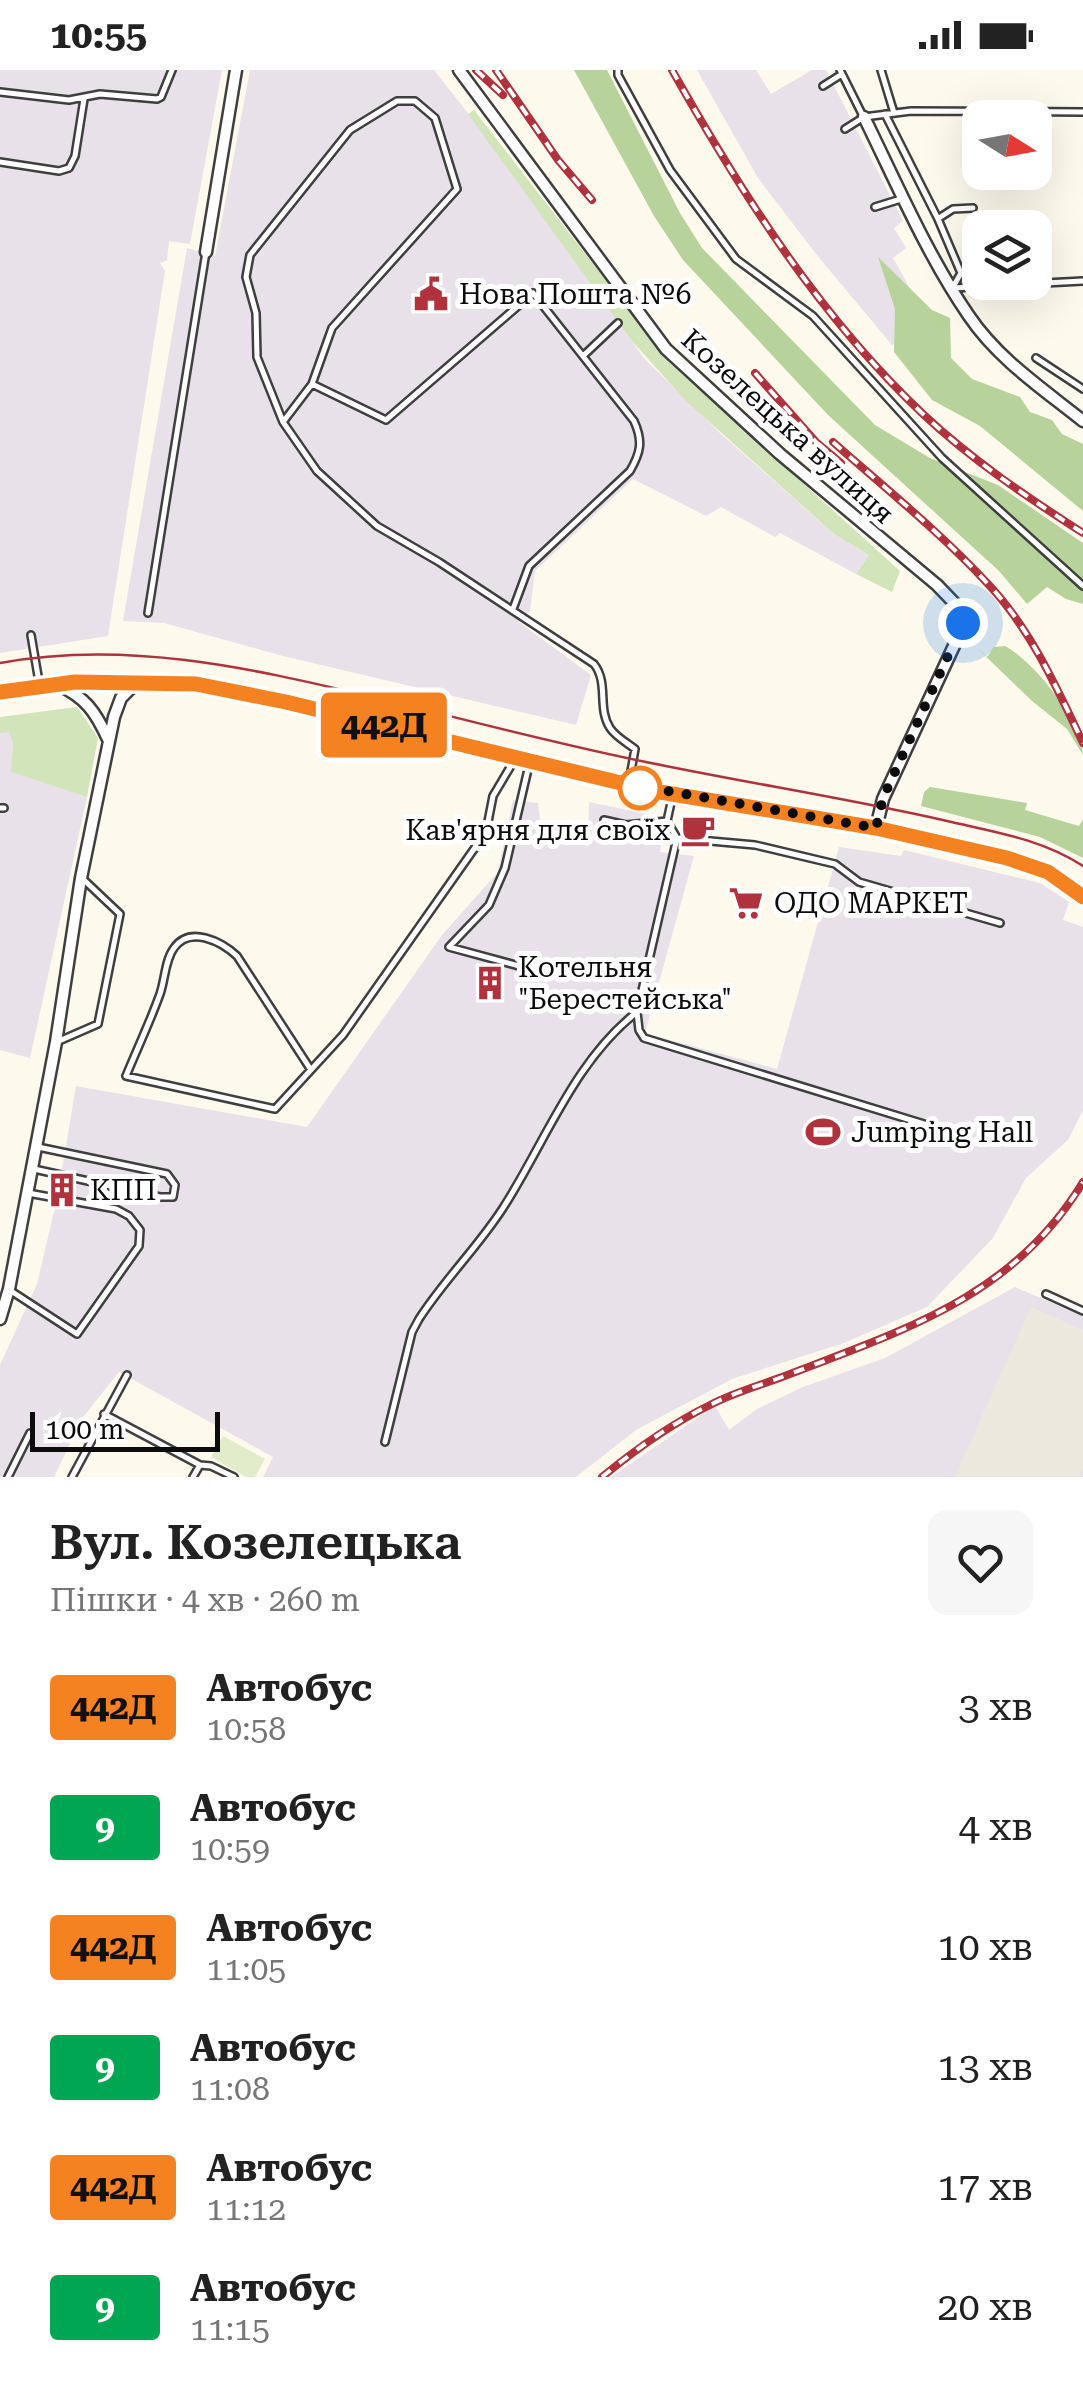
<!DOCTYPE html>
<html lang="uk">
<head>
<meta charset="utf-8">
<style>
  :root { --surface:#fff; --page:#f6f6f6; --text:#222; --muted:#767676 }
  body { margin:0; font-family:"Roboto Serif",serif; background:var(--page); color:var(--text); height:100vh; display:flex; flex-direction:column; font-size:38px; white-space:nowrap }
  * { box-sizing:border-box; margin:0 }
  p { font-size:32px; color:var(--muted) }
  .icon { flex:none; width:55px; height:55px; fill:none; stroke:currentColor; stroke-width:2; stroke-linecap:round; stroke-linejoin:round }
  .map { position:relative; height:1407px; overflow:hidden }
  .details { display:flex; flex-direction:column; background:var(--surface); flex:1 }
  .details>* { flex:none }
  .badge { padding:0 20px; border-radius:8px; font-size:35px; line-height:65px }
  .needle { width:65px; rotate:101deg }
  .tools { position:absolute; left:962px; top:30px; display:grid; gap:20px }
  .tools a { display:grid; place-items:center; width:90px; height:90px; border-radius:20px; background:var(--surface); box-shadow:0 10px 40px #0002; font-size:50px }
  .scale { position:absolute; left:30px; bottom:25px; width:190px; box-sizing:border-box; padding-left:10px; border:5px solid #0c0c0c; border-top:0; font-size:28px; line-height:35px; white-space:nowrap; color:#0c0c0c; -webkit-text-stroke:8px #fff; paint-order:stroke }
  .you { position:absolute; width:50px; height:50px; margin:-25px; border:8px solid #fff; border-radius:50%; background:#1a73e8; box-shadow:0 0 0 15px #1a73e833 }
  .map>.badge { position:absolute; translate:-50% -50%; box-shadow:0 0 0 5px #fff }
  .round { display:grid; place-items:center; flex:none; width:105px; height:105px; border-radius:20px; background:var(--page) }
  .summary { display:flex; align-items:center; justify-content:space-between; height:170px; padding:0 50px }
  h1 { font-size:48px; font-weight:600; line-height:75px }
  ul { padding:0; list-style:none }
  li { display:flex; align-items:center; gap:30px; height:120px; padding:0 50px }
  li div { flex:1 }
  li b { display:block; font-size:38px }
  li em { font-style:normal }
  li .badge { min-width:110px; font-weight:700; text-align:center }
  .status { display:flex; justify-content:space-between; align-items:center; height:70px; padding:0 50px; background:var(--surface); direction:ltr }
  .status svg { height:28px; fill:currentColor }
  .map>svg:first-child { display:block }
  .industrial { fill:#e9e1ea }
  .green { fill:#d2e4ba }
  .forest { fill:#b7d39b }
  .pitch { fill:#e2eccb }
  .plaza { fill:#ece8dd }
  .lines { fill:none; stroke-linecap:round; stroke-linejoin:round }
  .lane-casing { stroke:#3f3f3f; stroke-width:10 }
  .street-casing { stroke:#3f3f3f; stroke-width:15 }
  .secondary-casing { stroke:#2e2e2e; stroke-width:20 }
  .lane { stroke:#fff; stroke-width:5 }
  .street { stroke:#fff; stroke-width:10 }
  .secondary { stroke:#f7ecae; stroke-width:15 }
  .tram { stroke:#af323d; stroke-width:2.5 }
  .rail-casing { stroke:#af323d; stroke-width:8 }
  .rail { stroke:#fff; stroke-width:4; stroke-dasharray:11; stroke-linecap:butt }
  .line-casing { stroke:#fff; stroke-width:22 }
  .line { stroke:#f58220; stroke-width:15 }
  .walk { stroke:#0c0c0c; stroke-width:10; stroke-dasharray:0 18 }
  .stop-dot { fill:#fff; stroke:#f58220; stroke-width:5 }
  .labels { text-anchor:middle; stroke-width:10; stroke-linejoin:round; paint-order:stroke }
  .poi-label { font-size:28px; fill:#0c0c0c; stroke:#fff; text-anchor:start }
  .street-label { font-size:28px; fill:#0c0c0c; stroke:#fff }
</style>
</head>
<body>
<div class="status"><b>10:55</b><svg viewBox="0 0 49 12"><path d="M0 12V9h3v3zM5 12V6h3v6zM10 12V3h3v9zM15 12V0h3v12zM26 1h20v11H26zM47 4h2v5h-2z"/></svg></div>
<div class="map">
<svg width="1083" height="1407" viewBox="0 0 1083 1407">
  <rect width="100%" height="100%" fill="#fdf9ed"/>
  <path class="industrial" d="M0 0H222L190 174 169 171 167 190 160 193 165 201 108 566 0 583Z
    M250 0H434L523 113 643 287 721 364 834 464 869 485 856 504 780 463 775 467 721 437 706 446 633 409 535 501 530 541 519 552 591 605 576 655 283 586 164 553 123 551 187 178 215 186Z
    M697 0H756L771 24 812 0H826L903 151 894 158 906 178 893 188 916 229 906 269 892 275 816 184 758 108Z
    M9 661 13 674 12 702 87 727 30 988 0 980V663Z
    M513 730 538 733 542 765 577 769 588 777 589 732 656 746 654 758 664 760 660 782 694 786 645 963 777 999 839 777 901 786 904 780 1040 813 1069 832 1063 850 1083 857V1040L1068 1070 1026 1108 993 1168 927 1237 844 1273 732 1309 636 1360 576 1407H263L273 1387 119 1302 83 1347 54 1407H0V1295L37 1214 57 1129 76 1016 307 1057 442 865 498 802Z
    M1015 1217 1083 1246V1407H611L715 1336 729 1360 757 1339 803 1317 885 1288Z"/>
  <path class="green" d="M474 40 670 293 900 501 892 522 856 504 869 485 834 464 686 331 632 271 468 44Z
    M77 637 98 668 87 727 11 702 13 674 9 662 0 663V647Z"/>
  <path class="forest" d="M574 0H607L680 143 702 178 875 355 930 388 998 415 1083 473V534L1066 529 1047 517 1027 534 999 501 828 345 683 190 654 146Z
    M878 187 932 240 950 248 951 288 972 309 1020 327 1030 342 1052 350 1062 364 1083 374V441L980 356 932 330 894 282 895 239Z
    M1005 576C1035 592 1081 651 1083 685L1067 659 1032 631 977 578 987 587 994 577Z
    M930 717 1027 733 1025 740 1079 756 1083 749V788L1040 767 921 736 924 722Z"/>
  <path class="pitch" d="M223 1366 265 1389 255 1407H246L211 1387Z"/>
  <path class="plaza" d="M1031 1237 1083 1260V1399L1079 1407H955Z"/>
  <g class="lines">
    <g class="lane-casing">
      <path id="lane" d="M618 0V5L670 100 736 189 813 246 942 388 1083 516
        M840 0 863 46
        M881 0 894 43
        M823 16 842 4
        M0 22 69 30 100 24 157 29 161 27 172 0
        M885 44 938 149 961 203 953 217
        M845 59 864 47 911 41 1083 42
        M0 92 59 101 69 98 75 86 84 29
        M875 137 901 129
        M939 148 953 139 973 138
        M953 218 1083 211
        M583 286 618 253
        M1036 288 1083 319
        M312 314 386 350 533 223 634 351C643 371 641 382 630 401L529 496 513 539
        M283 352 312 314 332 258 457 119 435 48 415 31H397L350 60 250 185 246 207 256 243 257 287 283 352 317 401 377 456 439 492 594 594C609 613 597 638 610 658 615 666 627 673 635 679L629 712
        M148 543 206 182
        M31 565 39 612
        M529 695 505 798 489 835 449 877 545 903
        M672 728 667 751 677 768 637 942 639 960 644 968 937 1058
        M0 738H4
        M604 750 626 755 667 751
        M677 768 755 775 835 794 859 812 1000 853
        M59 971 98 954 120 844 84 810
        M311 1000 237 886C222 872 190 855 174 878 165 890 165 910 160 924 150 952 137 979 126 1006L275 1039 343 965 486 762 493 726 515 689
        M34 1099 160 1127H173L175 1115 167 1104 38 1077
        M11 1221 77 1264 139 1176 140 1160 129 1146 116 1139 28 1123
        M1046 1224 1083 1241
        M104 1344 200 1395 211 1396 234 1407
        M385 1372 412 1262 419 1249C444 1210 478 1177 503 1138 545 1073 574 991 637 942
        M8 1407 30 1363
        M72 1407 127 1305
        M193 1407 200 1395"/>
    </g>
    <g class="street-casing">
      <path id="street" d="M459 0 666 279 780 384 937 515 963 542 959 565 883 729 876 758
        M864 47C897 114 927 185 969 246 998 289 1043 319 1083 351
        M206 182 236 0
        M57 614C86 628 95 641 108 669
        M0 1249 9 1219 56 972 81 808 114 647 121 628 136 613"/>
    </g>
    <g class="secondary-casing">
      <path id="secondary" d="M0 622 75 612 196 614 286 632 654 721 876 758 1007 788 1048 802 1083 827"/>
    </g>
    <use href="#lane" class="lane"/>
    <use href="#street" class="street"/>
    <use href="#secondary" class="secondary"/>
    <path class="tram" d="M0 593C124 570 247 597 368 626 464 649 559 675 656 694 753 714 851 729 947 751 994 762 1042 769 1083 796"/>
    <g class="rail-casing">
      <path id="rail" d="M476 0 503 25
        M496 0 558 90 592 130
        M672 0C742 124 819 246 924 345 972 390 1027 427 1083 463
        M755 303 816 372 841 393
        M833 372C885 418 941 463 988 514 1030 558 1057 618 1083 673
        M602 1407C636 1379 671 1354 710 1335 733 1323 758 1316 782 1307 901 1261 1013 1228 1083 1112"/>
    </g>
    <use href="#rail" class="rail"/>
  </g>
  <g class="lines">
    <g class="line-casing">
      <path id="line" d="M0 622 75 612 196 614 286 632 654 721 876 758 1007 788 1048 802 1083 827"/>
    </g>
    <use href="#line" class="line"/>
    <path class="walk" d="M640 718 628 714 876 758 883 728 963 553"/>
  </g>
  <defs>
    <g id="civic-bare" transform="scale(2.7)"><path d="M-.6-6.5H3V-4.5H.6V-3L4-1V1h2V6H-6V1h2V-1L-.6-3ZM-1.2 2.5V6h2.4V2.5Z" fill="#af323d" stroke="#fff" stroke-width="2.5" paint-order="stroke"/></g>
    <g id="cafe-bare" transform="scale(2.7)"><path d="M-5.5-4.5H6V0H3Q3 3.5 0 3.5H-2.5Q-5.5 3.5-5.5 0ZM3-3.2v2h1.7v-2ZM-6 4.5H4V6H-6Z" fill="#af323d" stroke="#fff" stroke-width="2.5" paint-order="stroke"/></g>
    <g id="supermarket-bare" transform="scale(2.7)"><path d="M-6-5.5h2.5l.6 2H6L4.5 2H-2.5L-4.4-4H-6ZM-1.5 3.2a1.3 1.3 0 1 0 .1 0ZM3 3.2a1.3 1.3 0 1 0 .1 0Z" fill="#af323d" stroke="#fff" stroke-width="2.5" paint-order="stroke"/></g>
    <g id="building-bare" transform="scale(2.7)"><path d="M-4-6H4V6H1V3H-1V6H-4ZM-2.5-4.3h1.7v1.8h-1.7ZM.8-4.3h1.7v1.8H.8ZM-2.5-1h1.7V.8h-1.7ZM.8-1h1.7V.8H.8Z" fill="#af323d" stroke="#fff" stroke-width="2.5" paint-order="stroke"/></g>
    <g id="stadium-bare" transform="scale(2.7)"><path d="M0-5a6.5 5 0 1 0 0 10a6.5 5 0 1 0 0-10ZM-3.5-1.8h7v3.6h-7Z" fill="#af323d" stroke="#fff" stroke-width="2.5" paint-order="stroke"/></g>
  </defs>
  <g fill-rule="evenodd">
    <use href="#civic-bare" x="431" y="224"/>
    <use href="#cafe-bare" x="698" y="760"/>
    <use href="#supermarket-bare" x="746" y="833"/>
    <use href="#building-bare" x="490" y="913"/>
    <use href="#stadium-bare" x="823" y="1062"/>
    <use href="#building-bare" x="62" y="1120"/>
  </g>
  <circle class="stop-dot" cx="640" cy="718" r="20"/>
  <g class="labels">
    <g class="poi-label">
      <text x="459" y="234">Нова Пошта №6</text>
      <text x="670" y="770" text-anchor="end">Кав'ярня для своїх</text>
      <text x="774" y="843">ОДО МАРКЕТ</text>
      <text x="518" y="907">Котельня<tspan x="518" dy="32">"Берестейська"</tspan></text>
      <text x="851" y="1072">Jumping Hall</text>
      <text x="90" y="1130">КПП</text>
    </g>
    <g class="street-label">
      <text transform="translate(788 356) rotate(42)" y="10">Козелецька вулиця</text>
    </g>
  </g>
</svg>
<div class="tools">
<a><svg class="needle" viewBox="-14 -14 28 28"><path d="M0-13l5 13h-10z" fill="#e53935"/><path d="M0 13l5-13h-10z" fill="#767676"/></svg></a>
<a><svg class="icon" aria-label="layers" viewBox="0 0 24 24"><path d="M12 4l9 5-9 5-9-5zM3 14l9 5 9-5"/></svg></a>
</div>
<div class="scale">100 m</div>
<div class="you" style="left:963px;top:553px"></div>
<b class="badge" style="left:384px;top:655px;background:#f58220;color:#111">442Д</b>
</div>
<section class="details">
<div class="summary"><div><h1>Вул. Козелецька</h1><p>Пішки · 4 хв · 260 m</p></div><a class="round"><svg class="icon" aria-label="heart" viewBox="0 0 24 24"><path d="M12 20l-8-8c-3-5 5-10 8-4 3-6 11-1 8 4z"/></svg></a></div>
<ul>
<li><span class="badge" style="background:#f58220;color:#111">442Д</span><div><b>Автобус</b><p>10:58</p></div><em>3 хв</em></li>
<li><span class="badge" style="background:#00a651;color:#fff">9</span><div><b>Автобус</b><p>10:59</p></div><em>4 хв</em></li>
<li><span class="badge" style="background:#f58220;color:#111">442Д</span><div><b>Автобус</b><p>11:05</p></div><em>10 хв</em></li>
<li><span class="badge" style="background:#00a651;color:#fff">9</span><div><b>Автобус</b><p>11:08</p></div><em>13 хв</em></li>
<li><span class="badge" style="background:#f58220;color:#111">442Д</span><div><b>Автобус</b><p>11:12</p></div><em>17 хв</em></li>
<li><span class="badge" style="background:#00a651;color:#fff">9</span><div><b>Автобус</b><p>11:15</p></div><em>20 хв</em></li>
</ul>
</section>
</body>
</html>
